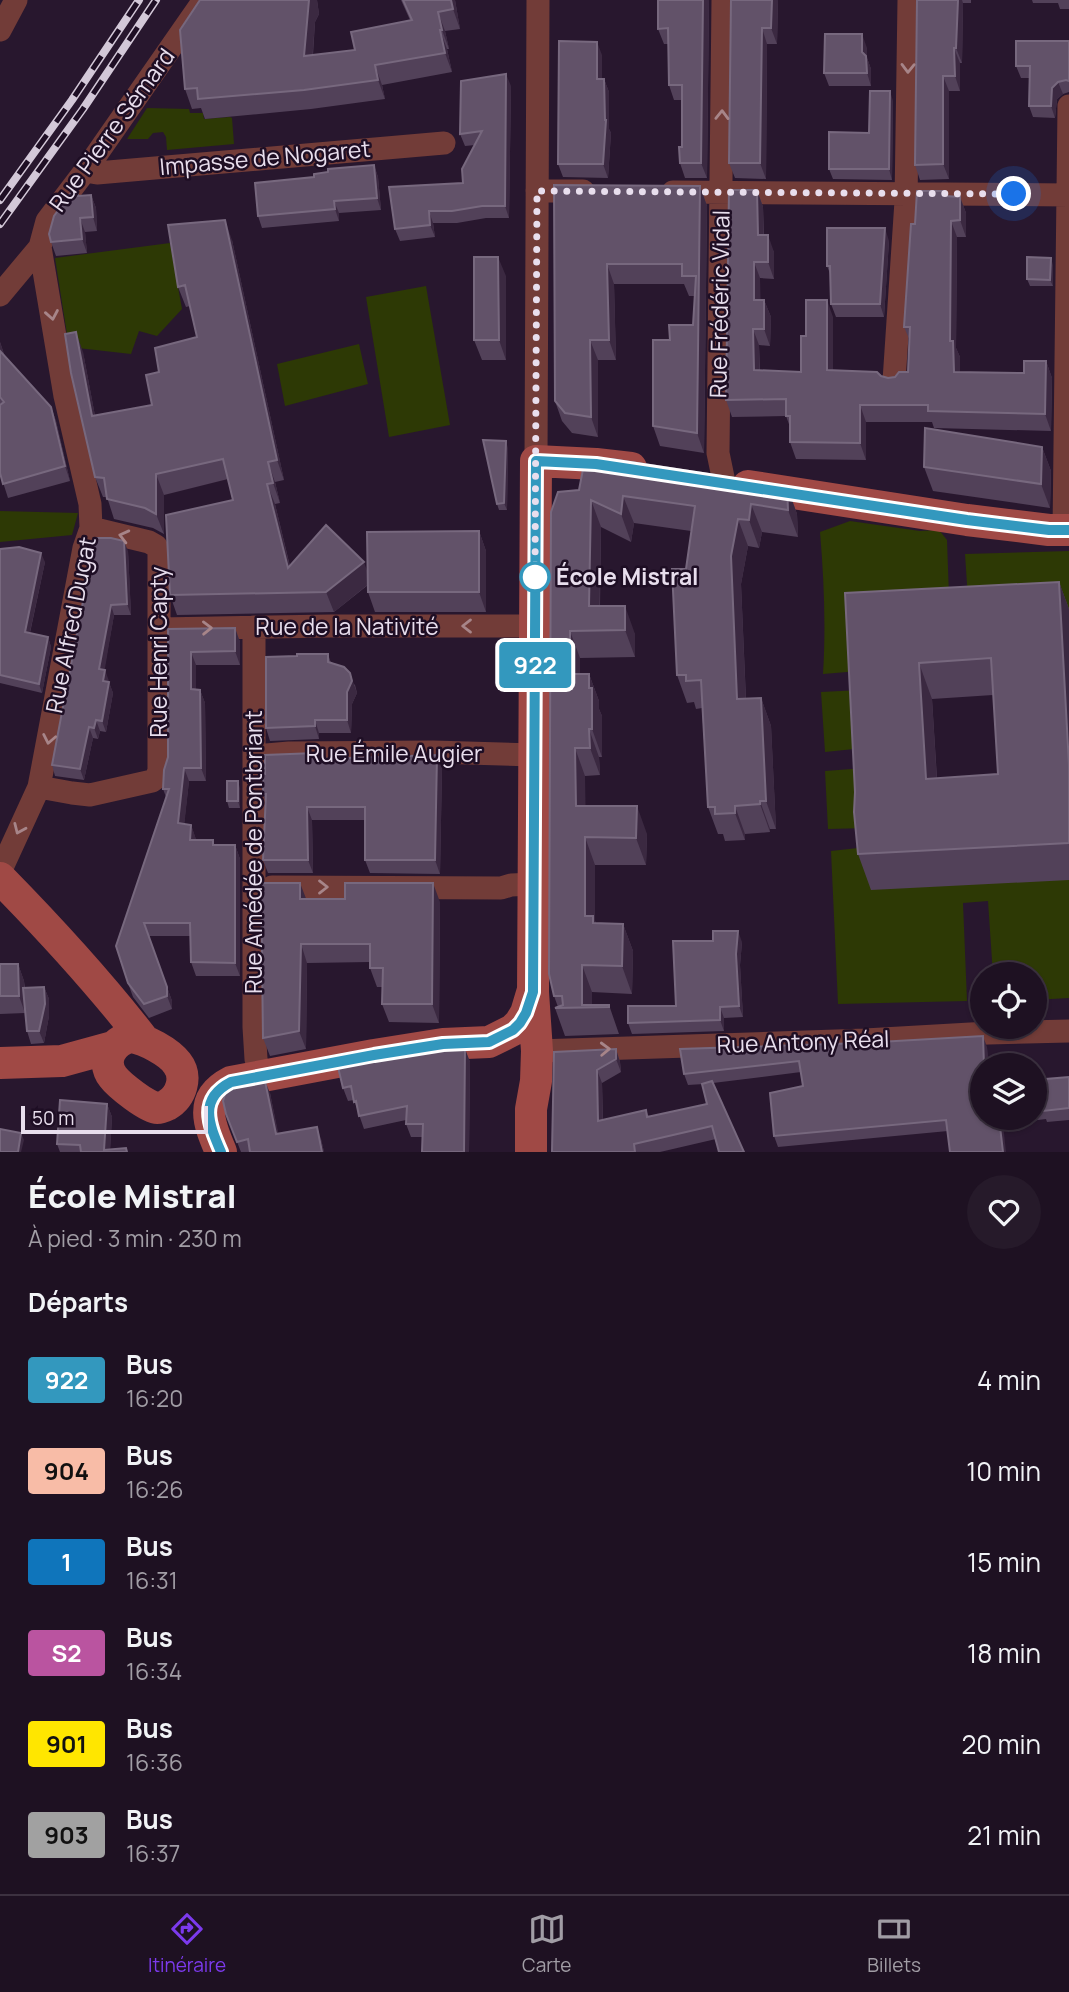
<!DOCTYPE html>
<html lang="fr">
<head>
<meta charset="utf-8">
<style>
  :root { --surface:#1e1122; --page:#261a2a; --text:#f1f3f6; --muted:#a19da5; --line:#3c3140; --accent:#7c3aed }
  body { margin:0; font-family:Manrope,sans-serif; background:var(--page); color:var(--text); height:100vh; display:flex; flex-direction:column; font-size:26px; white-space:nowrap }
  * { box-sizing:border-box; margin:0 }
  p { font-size:23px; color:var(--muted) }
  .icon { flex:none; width:38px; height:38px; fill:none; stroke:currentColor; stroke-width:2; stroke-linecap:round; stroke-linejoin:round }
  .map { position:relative; height:1152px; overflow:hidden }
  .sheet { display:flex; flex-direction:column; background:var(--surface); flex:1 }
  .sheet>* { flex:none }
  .badge { padding:0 14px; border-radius:5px; font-size:24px; line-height:46px }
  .fabs { position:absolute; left:970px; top:962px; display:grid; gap:14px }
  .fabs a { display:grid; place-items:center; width:77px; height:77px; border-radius:50%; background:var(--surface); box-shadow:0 2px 5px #0004,0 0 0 2px var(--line); font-size:35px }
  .scale { position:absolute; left:21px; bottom:18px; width:187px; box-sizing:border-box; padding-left:7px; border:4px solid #e8deed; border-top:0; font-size:19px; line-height:24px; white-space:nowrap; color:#e8deed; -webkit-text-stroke:5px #1e0e24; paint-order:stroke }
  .you { position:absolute; width:35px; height:35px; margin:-18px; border:5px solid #fff; border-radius:50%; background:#1a73e8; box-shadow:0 0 0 10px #1a73e833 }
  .map>.badge { position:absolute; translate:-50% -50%; box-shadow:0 0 0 4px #fff }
  h2 { padding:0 28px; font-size:26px; line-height:63px }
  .round { display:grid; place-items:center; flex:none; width:74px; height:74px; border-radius:37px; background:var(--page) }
  .headline { display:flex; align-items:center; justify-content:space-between; height:119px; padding:0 28px }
  h1 { font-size:33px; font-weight:800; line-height:52px }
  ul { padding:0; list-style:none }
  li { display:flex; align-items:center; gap:21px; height:91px; padding:0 28px }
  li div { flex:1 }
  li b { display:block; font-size:26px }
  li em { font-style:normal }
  li .badge { min-width:77px; font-weight:700; text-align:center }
  .tab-bar { display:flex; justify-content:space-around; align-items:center; height:98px; border-top:2px solid var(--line); background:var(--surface); font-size:19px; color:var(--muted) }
  .tab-bar a { display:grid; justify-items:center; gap:4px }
  .tab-bar .current { color:var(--accent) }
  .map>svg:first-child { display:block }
  .green { fill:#2d3905 }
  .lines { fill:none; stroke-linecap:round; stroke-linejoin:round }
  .street { stroke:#723c38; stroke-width:23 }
  .secondary { stroke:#a04945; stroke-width:32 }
  .rail-casing { stroke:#d3c8d8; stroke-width:8 }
  .rail { stroke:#1e0e24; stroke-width:5; stroke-dasharray:16; stroke-linecap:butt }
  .wall { fill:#524159; fill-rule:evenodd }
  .shaded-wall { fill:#3b2941 }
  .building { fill:#625269; stroke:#77687e; stroke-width:2; fill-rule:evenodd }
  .oneway { stroke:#a78589 }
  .line-casing { stroke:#fff; stroke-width:16 }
  .line { stroke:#3398be; stroke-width:10 }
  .walk { stroke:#e8deed; stroke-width:7; stroke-dasharray:0 12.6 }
  .stop-dot { fill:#fff; stroke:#3398be; stroke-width:3.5 }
  .labels { text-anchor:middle; stroke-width:5; stroke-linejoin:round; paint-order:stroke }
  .street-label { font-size:23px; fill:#e8deed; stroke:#1e0e24 }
  .stop-label { font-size:23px; font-weight:bold; fill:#e8deed; stroke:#1e0e24; text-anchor:start }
</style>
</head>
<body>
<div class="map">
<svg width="1069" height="1152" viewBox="0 0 1069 1152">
  <rect width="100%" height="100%" fill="#28172e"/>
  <path class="green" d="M147 108 189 109 190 113H203L204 119 230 117 232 118 234 144 167 150 166 137 163 132 153 133 148 139H127Z
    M170 243 182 309 157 336 139 331 131 354 69 347 55 258Z
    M426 286 450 425 389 437 366 297Z
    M359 344 368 384 285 406 277 364Z
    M0 511 78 513 72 535 0 542Z
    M850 521 920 531 939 530 947 540 950 624 859 671 823 674C826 626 824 580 820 532Z
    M1069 551V618L968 599 965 554Z
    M861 690 864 748 825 752 821 692Z
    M865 768 868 828 828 829 825 771Z
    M867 847 1069 880V998L1034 1000V975H993L988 901 963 903 967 1001 838 1004 831 851Z"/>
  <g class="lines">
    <path class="street" d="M723 0 718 453 724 482
      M0 30 16 0
      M85 171 97 173 444 143
      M537 191H583
      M673 192 1069 195
      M0 295 40 247 47 221 85 171 204 0
      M894 381 906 201 909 0
      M536 461 538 0
      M1064 531 1069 106
      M254 627V1027L256 1059 260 1077
      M160 629 331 626H535
      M254 756 289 753 433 752 534 755
      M39 787 72 793 90 795 152 781 156 778 159 771V551L156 546 149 542 91 528
      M0 872 39 787 84 548 91 528 90 504 65 396 40 247
      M272 887 501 888 511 885 534 884
      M537 1051 865 1040 988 1033 1069 1031"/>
    <path class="secondary" d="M748 486 967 520 1049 530H1069
      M0 878C52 931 98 981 143 1039
      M131 1037C145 1039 169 1052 177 1063 188 1077 181 1097 167 1105 165 1106 160 1108 157 1108 148 1108 119 1085 113 1077 100 1060 113 1041 131 1037Z
      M0 1063 62 1061 113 1047
      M221 1152C209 1124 198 1099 231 1082L374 1055 443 1044 489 1042 513 1030 520 1023 526 1013 532 993
      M531 1152V1109L536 1081 537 1051 533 992 536 461 596 464 631 468"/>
    <g class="rail-casing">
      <path id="rail" d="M0 200 72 100 139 0
        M0 224 83 109 156 0"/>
    </g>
    <use href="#rail" class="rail"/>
  </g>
  <path class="wall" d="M200 0H317L319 14 315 22 313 55 355 50 410 20 401 0H455L460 29 445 31 449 49H447L452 72 382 85 385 99 311 109 205 119 201 108 192 109 185 89Z
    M658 0H709L707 178H685L680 163 682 147V100H674L669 85 668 44H664L658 29Z
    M731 0H778L777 44H767L766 179 735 178 729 163Z
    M917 0H971V3H963L962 63H960V91H949V179L920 180 915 165Z
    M1032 0H1069V9H1060L1058 3H1033Z
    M1069 41V92L1063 94 1057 99 1055 118 1033 117 1029 106V78H1021L1016 66Z
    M867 48V58L871 69V86H829L824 73Z
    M602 55V79H604L609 92V129L611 133 608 178 563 177 558 164Z
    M511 86 509 218H486L457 223H433L435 237 400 241 395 229 463 183 475 145 465 146 460 134Z
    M893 101 892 180 833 179 829 169 869 133Z
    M374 165 378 177 381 210 339 213V221L262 228 258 216 314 177 328 172Z
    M554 185 700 186 707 206 704 453 660 446 653 426 670 340 693 325 695 296H689L684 284H614L616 360H598V437L572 433 562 421 555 401Z
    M757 190 763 207 764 235 774 252V279L760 278V300H764L771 317 770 346 759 345 760 370 801 372 806 336 833 317V370L881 376 888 378 908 372 910 341 904 327 915 224 946 196 960 197 966 213V237H957L956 348 960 357V372L1024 373 1046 361 1052 378 1051 431 934 428 932 422H866V460L796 459 790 442V427L786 416 732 417 726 400Z
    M91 195 96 208 97 231 85 232 87 253 56 256 51 242 81 196Z
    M232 240 284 480 275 482 280 503 275 504 290 566 368 572 479 531 486 551V612H375L368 592V585L334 612 177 615 170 595 233 500 228 479 164 495V534L153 528 114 519 107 497H103L95 477 83 352 95 416 152 405 159 372 197 337 190 306 186 307 178 287Z
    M889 241 884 317H836L831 304V276L827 266Z
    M1053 265V286H1030L1027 279Z
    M506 276V360H482L474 340Z
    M0 342 5 357 51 407 56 421 70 481 8 498 0 473Z
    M1042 447 1051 471 1050 508 933 491 924 467Z
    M508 448 507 510H499L497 504Z
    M787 486 797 514 798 537 762 532 759 548 748 546 741 584 746 699 761 698 771 726 776 829H770V832L745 834V840L725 841 723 834H718L708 807 702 708 696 709 694 702 687 703 677 675 686 569 691 531 634 523 631 542 601 527 600 606 635 634V657L580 658V674H589L599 701V709L602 716V757H599L600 775 585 776V806L647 834 646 865H595V921L596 923 623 924 633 951 632 994 592 992V1005H609L619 1034 565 1036 555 1008 558 1007 554 996 558 492Z
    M0 549 45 562 30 633 48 637 51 647 42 693 0 683Z
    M128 551 131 615H114L104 670 113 693 106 732 100 731 98 739 93 738 84 780 55 776 52 765Z
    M1059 582 1069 609V880L871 890 858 854 845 593ZM993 695 998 774 937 778 932 699Z
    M235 628 240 642V665H196V690H200L205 703 206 781H189L184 824 191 825 196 840 215 845H235L240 859V976H196L191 962 190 936H149L172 1001V1009L149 1018 133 997 128 983 166 797 163 789 168 757V629Z
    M328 654 331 663 355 685 357 693 352 704 351 733H319V739L270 741 266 728 297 656Z
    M315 753 317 759 442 768 440 874 370 873 365 860V820H312L313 873H268L263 860 265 800 263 794Z
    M240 788V808H229L227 801Z
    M306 899 440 902 439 1023 389 1022 382 1004 383 987H377L370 968V962L307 963 306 1049 270 1056 263 1038Z
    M742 942 740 965 743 1017 724 1018V1031L632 1034 628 1023 676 1006Z
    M0 964H18L24 981 25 988 44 987 49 999V1016L44 1043 31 1044 27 1031 25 1013 0 1014Z
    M987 1047 988 1066H982V1118H1034V1080L1069 1077V1120L1047 1122 1046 1119 948 1131 778 1147 774 1136 803 1086 801 1072 713 1083 716 1139 660 1152H552L554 1052 616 1049 620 1062 621 1072 602 1083 603 1120 646 1110 649 1117 707 1104 704 1084 688 1085 684 1074 680 1049Z
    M465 1049 470 1062 469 1152H422L423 1137H411L406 1124V1120L364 1129 354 1100 348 1101 343 1088Z
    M270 1093 278 1134 321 1139 324 1152H241L226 1114Z
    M107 1104 112 1117 110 1150 128 1152H60L57 1144Z"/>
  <path class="shaded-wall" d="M309 0H317L319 14 315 22 311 75 304 56Z
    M451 0H455L460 29 453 9Z
    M703 0H709L707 178 701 163Z
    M772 0H778L777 44 771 28Z
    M958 0H962L963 3 962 63 956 48Z
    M438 12 445 31 449 49 442 30Z
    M762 28 767 44 766 179 760 163Z
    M440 30 447 49 452 72 445 53Z
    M862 34 867 48V58L871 69V86L867 73 862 52Z
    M597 42 602 55V92L597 79Z
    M954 48 960 63V91L955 76Z
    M375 65 382 85 385 99 378 80Z
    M506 74 511 86 509 218 505 206Z
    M943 76 949 91V179L943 164Z
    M604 79 609 92V129L611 133 608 178 603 164 605 120Z
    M1058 82 1063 94 1057 99 1055 118 1051 106 1052 88Z
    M890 91 893 101 892 180 889 169Z
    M374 165 378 177 381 210 377 198Z
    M700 186 707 206 704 453 697 433Z
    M757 190 763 207 764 252 758 235Z
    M91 195 96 208 97 231 93 217Z
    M960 197 966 213V237L960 220Z
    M334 201 339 213V221L335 209Z
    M429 211 433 223 435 237 430 225Z
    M80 218 85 232 87 253 82 239Z
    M225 220 232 240 284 480 277 460Z
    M951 221 957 237 956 348 960 357V389L954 372 950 341Z
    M885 228 889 241 884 317 880 304Z
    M768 235 774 252V279L768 262Z
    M498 257 506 276V360L499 340Z
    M1051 258 1053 265V286L1050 280Z
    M754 262 760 278 761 316 754 300Z
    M607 264 614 284 616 360 609 340Z
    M764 300 771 317 770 346 764 329Z
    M827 300 833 317V386L827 370Z
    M753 329 759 345 760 387 754 370Z
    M76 332 83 352 99 437 92 416Z
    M590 340 598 360V437L591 417Z
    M0 342 5 357H0Z
    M1046 361 1052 378 1051 431 1045 414Z
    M860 405 866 422V460L860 443Z
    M51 407 56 421 70 481 65 466Z
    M506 441 508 448 507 510 504 503Z
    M1042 447 1051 471 1050 508 1041 484Z
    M268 462 275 482 280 503 273 483Z
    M156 474 164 495V534L156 514Z
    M267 484 275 504 295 588 288 568Z
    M787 486 797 514 798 537 788 510Z
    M623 496 634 523 631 542 621 514Z
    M591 500 601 527 599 630 589 606Z
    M751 504 762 532 759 548 749 520Z
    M738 519 748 546 741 584 747 727 737 699 731 556Z
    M479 531 486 551V612L479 592Z
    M124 541 128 551 131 615 127 604Z
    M41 553 45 562 28 641 25 632Z
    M364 562 371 582 334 612 326 592Z
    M1059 582 1069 609V765Z
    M111 605 114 615 103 680 99 669Z
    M625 606 635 634V657L625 630Z
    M235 628 240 642V665L235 651Z
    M570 631 580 658V701L570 674Z
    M48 637 51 647 42 693 39 684Z
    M191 652 196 665V703L191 689Z
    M919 663 932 699 939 815 926 779Z
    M105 670 109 681 107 692 103 681Z
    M350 673 357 693 352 704 351 733 347 720V692Z
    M589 674 599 701V709L602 716V757L592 729Z
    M109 682 113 693 106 732 102 721Z
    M200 690 205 703 206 781 201 768Z
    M761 698 771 726 776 829 766 801Z
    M96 720 100 731 98 739 94 728Z
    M315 720 319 733V739L315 726Z
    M89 727 93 738 84 780 80 769Z
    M589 729 599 757 600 775 590 748Z
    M575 748 585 776 586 834 576 806Z
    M437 755 442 768 440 874 435 860Z
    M184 768 189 781 183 837 178 823Z
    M238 781 240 788V808L238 801Z
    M760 801 770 829V832L760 804Z
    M637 806 647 834 646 865 636 838Z
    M735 806 745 834V840L735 813Z
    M307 807 312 820 313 873 308 860Z
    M191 825 196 839 195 853 190 840Z
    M585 837 595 865V921L603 944 585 916Z
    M235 845 240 859V976L235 963Z
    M300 883 307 901 300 899Z
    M433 883 440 902 439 1023 432 1004Z
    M623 924 633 951 632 994 622 966Z
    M738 931 742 942 740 965 743 1017 739 1006 736 954Z
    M301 944 307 963 306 1049 299 1031Z
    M18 964 24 981 25 1013 19 996Z
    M582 965 592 992V1007L582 1005Z
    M44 987 49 999V1016L44 1043 39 1031Z
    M167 987 172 1001V1009L167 996Z
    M720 1007 724 1018V1031L720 1020Z
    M983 1036 987 1047 988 1066H984Z
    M465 1049 470 1062 469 1152H464Z
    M616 1049 620 1062 621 1072 616 1059Z
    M597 1070 602 1083 603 1134 598 1121Z
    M265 1081 270 1093 281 1146 276 1134Z
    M107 1104 112 1117 110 1152 104 1150Z
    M999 1118H1000L1003 1124 1006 1152H1003Z
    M317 1127 321 1139 324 1152H322Z
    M21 1133 24 1140 21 1152H18Z"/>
  <path class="building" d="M200 0H309L304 56 355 50 351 32 412 20 403 0H451L453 9 438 12 442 30H440L445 53 375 65 378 80 304 90 198 99 197 88 185 89 180 30Z
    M658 0H703L701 163H680L679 147H682V85H669L668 28 658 29Z
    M731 0H772L771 28H762L760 163H729Z
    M917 0H958L956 48H954L955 76H943V164L915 165Z
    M825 34H862V52L866 56 867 73H824Z
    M559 41 597 42V79H604L605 120H606L603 164H558Z
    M1016 41H1069V81L1066 80 1058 82 1052 88 1051 106H1029L1030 66H1016Z
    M506 74 505 206H482L452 211H429L430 225 395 229 389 187 463 183 462 169 482 131 460 134 461 81Z
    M870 91H890L889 169H829V132L869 133Z
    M374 165 377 198 334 201 335 209 258 216 255 183 314 177V174L328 172V169Z
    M77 185 78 196 91 195 93 217 80 218 82 239 51 242 49 234 54 216Z
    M554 185 700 186 697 433 653 426V340H670L669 325H693L696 276H682V264H607L609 340H590L591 417 565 413 555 401Z
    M729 190H757L758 235H768V262H754V300H764V329H753L754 370 801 372V336H806V300H827V370L877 372 881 376 888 378 895 377 899 372H908L910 327H904L911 224H915L917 191H945V196L960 197V220L951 221 950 341H953L954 372 1024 373V361H1046L1045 414 928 411V405H860V443L790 442V416H786V399L726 400Z
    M225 220 277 460 268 462 273 483 267 484 288 568 326 525 364 562 326 592 170 595 166 515 233 500 223 459 156 474V514L145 508 107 499 104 478 95 477 71 373 65 334 76 332 92 416 152 405 146 375 159 372 155 348 197 337 185 285 178 287 168 225Z
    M827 228H885L880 304H831L830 266H827Z
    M474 257H498L499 340H474Z
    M1027 257 1051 258 1050 280 1027 279Z
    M0 351 51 407 65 466 3 484 0 473V405L4 402 0 397Z
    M925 428 1042 447 1041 484 924 467Z
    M483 440 506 441 504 503 497 504Z
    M612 459 787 486 788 510 751 504 749 520 738 519 731 556 737 699 761 698 766 801H760V804L735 806V813L715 814V807H708L701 680 686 681V675H677L672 569H686L695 506 623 496 621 514 591 500 589 606H625V630L570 631V674H589V688H592V729H589L590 748H575L576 806H637L636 838 585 837V916H593V923L623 924 622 966 582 965V1005H609V1007L555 1008 563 1005 562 996H554L549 974 551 512 558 492 579 490 584 464Z
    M479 531V592H368L367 532Z
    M95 538H111L124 541 127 604 111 605 99 669 105 670 103 681 109 682 102 721 96 720 94 728 89 727 80 769 52 765Z
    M19 547 41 553 25 632 48 637 39 684 0 675V549Z
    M1059 582 1069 765V843L858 854 854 812 855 792 845 593ZM991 658 998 774 926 779 919 663Z
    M235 628V651L191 652V689L200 690 201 768H184L178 823 191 825 190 840H213V845H235V963L191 962 190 923H144L167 987V996L144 1004 128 983 116 946 169 789H163L164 770 168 757V629Z
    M297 654H328V662L344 667 350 673 352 681 347 692V720H315V726L266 728V657L297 656Z
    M315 753V759L437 755 435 860H365V807H307L308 860H263L266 794H263V774H265V755Z
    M227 781H238V801H227Z
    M261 883H300V899H345V883H433L432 1004H382L383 968H370V944H301L299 1031 263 1038Z
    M713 931H738L736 954 739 1006 720 1007V1020L628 1023V1006H676L673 941H713Z
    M0 964H18L19 996H0Z
    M44 987 45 1004 39 1031H27L23 988Z
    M983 1036 984 1066H982V1118H999L1003 1152H950L946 1120 774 1136 770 1093 803 1086 799 1061 684 1074 680 1049 861 1043Z
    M440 1049H465L464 1152H422L423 1124H406L407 1106 359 1116 356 1101 354 1102 351 1086 343 1088 338 1067Z
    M616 1049V1059L597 1070 598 1121 646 1110 647 1117 707 1104 702 1084 712 1081 744 1152H719L712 1126 634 1144 635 1152H552L554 1052Z
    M1069 1077V1108L1043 1111 1042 1108 1034 1109V1080Z
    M265 1081 276 1134 317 1127 322 1152H250L248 1139 237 1142 226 1114 223 1101 225 1094 233 1087Z
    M60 1100 107 1104 104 1150 126 1148 127 1152H81L80 1145 57 1144Z
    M0 1129 21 1133 18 1152H0Z"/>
  <defs><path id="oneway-chevron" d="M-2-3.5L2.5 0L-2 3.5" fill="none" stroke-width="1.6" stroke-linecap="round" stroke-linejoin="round" transform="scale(1.75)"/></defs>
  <g class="oneway">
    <use href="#oneway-chevron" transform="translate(908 68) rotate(91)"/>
    <use href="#oneway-chevron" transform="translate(722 115) rotate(-89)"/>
    <use href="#oneway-chevron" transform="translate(52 315) rotate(80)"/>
    <use href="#oneway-chevron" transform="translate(124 536) rotate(-166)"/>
    <use href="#oneway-chevron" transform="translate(467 626) rotate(-180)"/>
    <use href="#oneway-chevron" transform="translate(207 628) rotate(-1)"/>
    <use href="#oneway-chevron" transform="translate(49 739) rotate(101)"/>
    <use href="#oneway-chevron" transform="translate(19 829) rotate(114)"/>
    <use href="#oneway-chevron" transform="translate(323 887)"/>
    <use href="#oneway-chevron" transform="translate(605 1049) rotate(-2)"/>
  </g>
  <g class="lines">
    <g class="line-casing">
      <path id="line" d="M221 1152C209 1124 198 1099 231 1082L374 1055 443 1044 489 1042 513 1030 520 1023 526 1013 533 992 536 461 596 464 967 520 1049 530H1069"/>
    </g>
    <use href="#line" class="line"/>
    <path class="walk" d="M535 577 537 191 1014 194"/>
  </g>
  <circle class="stop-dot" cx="535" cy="577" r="14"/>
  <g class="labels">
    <g class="street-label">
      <text transform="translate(112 130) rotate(-54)" y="8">Rue Pierre Sémard</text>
      <text transform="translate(265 158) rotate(-5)" y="8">Impasse de Nogaret</text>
      <text transform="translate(720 304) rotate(-89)" y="8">Rue Frédéric Vidal</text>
      <text transform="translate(71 625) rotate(-79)" y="8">Rue Alfred Dugat</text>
      <text x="347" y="635">Rue de la Nativité</text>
      <text transform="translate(159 652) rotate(-90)" y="8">Rue Henri Capty</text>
      <text x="394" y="762">Rue Émile Augier</text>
      <text transform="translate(254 852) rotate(-90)" y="8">Rue Amédée de Pontbriant</text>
      <text transform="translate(803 1042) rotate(-2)" y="8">Rue Antony Réal</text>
    </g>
    <g class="stop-label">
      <text x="556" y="585">École Mistral</text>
    </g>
  </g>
</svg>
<div class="fabs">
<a><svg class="icon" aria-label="locate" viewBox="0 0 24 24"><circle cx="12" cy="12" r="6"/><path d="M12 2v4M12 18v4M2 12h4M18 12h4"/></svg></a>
<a><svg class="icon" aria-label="layers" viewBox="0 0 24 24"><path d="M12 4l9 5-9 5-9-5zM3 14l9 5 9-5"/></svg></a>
</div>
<div class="scale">50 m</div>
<div class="you" style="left:1014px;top:194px"></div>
<b class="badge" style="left:535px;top:665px;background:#3398be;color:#fff">922</b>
</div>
<section class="sheet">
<div class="headline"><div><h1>École Mistral</h1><p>À pied · 3 min · 230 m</p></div><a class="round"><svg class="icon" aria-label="heart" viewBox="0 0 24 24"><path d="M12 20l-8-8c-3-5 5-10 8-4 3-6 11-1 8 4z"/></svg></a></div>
<h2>Départs</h2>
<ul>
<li><span class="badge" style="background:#3398be;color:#fff">922</span><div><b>Bus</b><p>16:20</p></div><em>4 min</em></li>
<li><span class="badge" style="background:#f8bca7;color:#111">904</span><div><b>Bus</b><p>16:26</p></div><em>10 min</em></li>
<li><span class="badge" style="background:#0f75bb;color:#fff">1</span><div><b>Bus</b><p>16:31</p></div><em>15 min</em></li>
<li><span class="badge" style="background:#ba54a0;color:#fff">S2</span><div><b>Bus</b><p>16:34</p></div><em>18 min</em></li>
<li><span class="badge" style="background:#ffe600;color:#111">901</span><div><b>Bus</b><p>16:36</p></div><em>20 min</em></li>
<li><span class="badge" style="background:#a1a1a1;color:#111">903</span><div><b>Bus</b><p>16:37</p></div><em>21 min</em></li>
</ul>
</section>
<nav class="tab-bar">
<a class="current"><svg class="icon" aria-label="directions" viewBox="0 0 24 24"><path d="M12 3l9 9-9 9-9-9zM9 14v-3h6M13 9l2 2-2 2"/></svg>Itinéraire</a>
<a><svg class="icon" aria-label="map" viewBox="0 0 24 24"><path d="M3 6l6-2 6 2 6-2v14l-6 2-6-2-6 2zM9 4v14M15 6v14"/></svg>Carte</a>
<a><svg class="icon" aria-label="tickets" viewBox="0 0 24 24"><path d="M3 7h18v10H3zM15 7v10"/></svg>Billets</a>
</nav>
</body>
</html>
